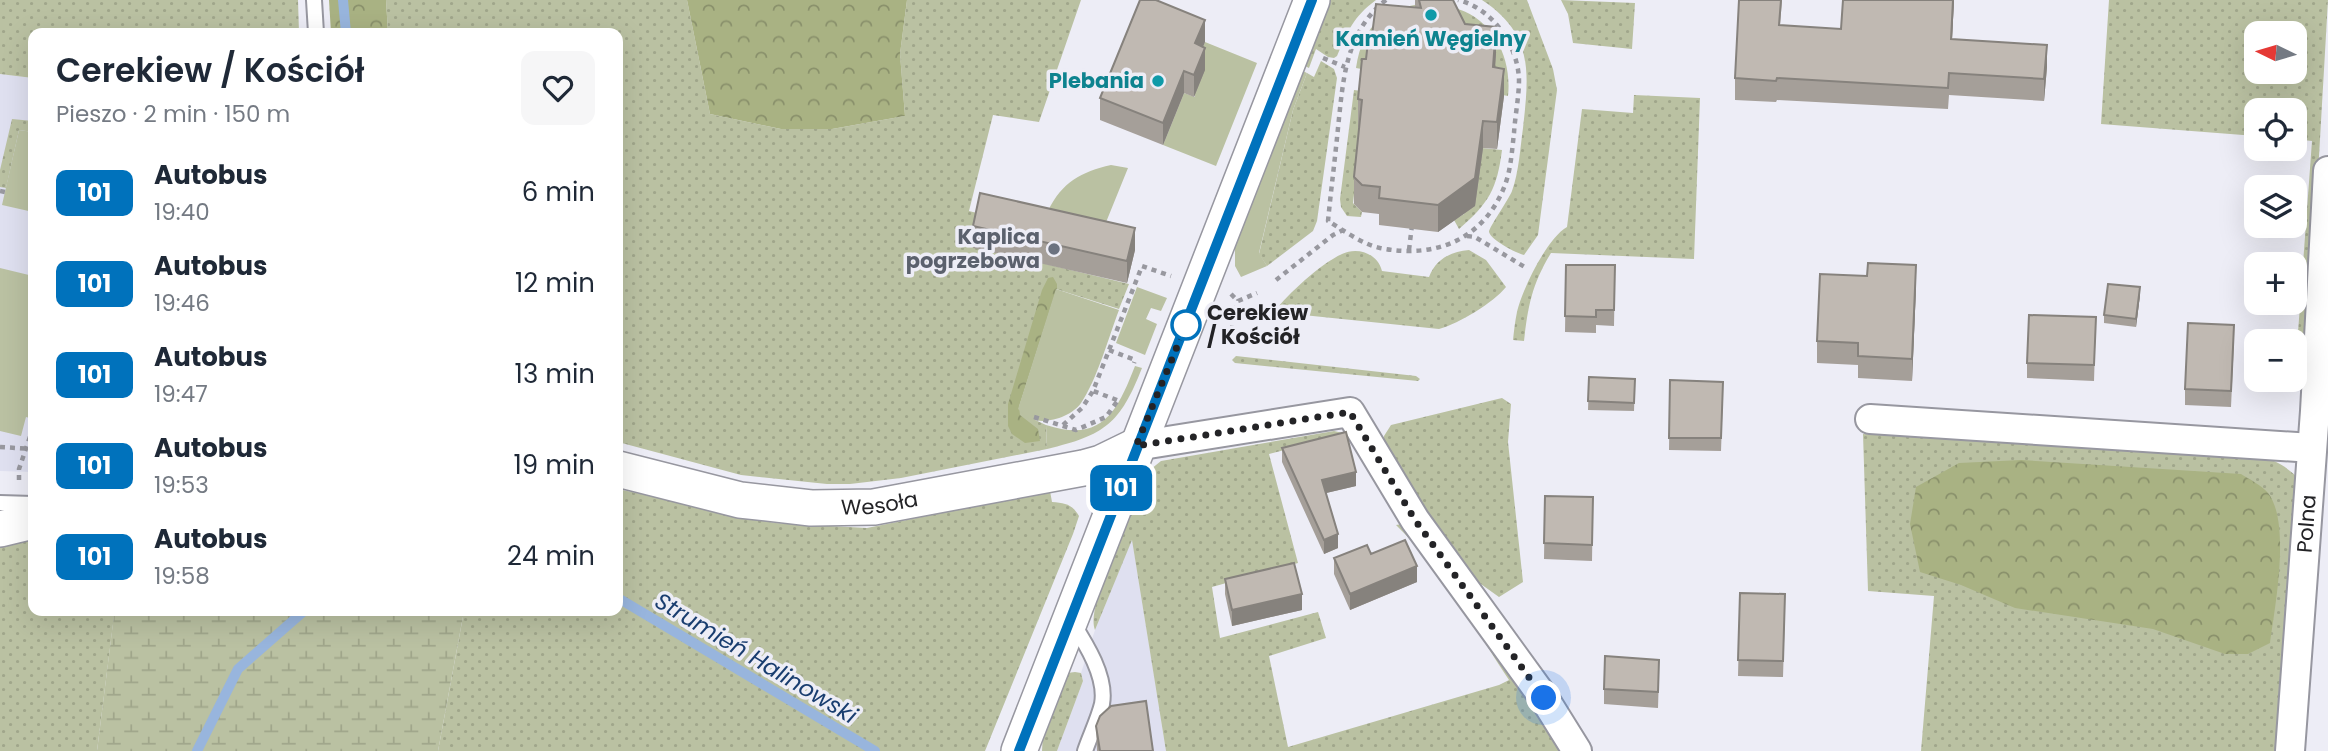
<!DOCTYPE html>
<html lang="pl">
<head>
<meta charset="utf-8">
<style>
  :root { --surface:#fff; --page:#f6f6f7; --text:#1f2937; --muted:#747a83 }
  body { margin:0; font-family:Poppins,sans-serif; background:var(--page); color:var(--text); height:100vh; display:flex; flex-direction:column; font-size:26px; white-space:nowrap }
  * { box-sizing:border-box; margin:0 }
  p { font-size:23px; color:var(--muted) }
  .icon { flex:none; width:38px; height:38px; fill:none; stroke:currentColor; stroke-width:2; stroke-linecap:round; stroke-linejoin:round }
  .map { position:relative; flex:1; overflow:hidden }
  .panel { position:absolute; left:28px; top:28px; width:595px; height:588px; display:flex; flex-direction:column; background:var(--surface); border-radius:14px; box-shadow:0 7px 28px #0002 }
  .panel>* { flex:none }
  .badge { padding:0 14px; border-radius:10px; font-size:24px; line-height:46px }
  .needle { width:46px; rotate:275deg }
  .fabs { position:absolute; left:2244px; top:21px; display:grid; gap:14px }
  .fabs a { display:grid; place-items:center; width:63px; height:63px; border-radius:14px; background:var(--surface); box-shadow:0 7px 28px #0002; font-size:35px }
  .you { position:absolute; width:35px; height:35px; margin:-18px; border:5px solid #fff; border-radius:50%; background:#1a73e8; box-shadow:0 0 0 10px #1a73e833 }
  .map>.badge { position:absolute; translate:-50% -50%; box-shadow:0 0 0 4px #fff }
  .round { display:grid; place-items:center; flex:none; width:74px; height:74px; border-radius:14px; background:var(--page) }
  .headline { display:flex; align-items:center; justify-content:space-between; height:119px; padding:0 28px }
  h1 { font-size:33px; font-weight:600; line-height:52px }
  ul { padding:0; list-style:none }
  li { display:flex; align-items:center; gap:21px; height:91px; padding:0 28px }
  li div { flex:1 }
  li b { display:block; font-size:26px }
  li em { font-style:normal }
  li .badge { min-width:77px; font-weight:700; text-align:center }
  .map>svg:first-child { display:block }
  .built { fill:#dfe0f0 }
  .grass { fill:url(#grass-dots); fill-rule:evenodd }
  .forest { fill:url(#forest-crowns) }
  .wetland { fill:url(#wetland-marsh) }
  .green { fill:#bac1a2 }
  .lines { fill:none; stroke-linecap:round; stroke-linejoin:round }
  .stream { stroke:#98b5dd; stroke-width:10 }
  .service-casing { stroke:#9797a0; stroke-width:18 }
  .minor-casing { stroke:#9797a0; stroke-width:32 }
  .tertiary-casing { stroke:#9797a0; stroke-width:38 }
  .path { stroke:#98989f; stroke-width:4.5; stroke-dasharray:5 5; stroke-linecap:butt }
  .service { stroke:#fff; stroke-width:14 }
  .minor { stroke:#fff; stroke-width:28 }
  .tertiary { stroke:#fff; stroke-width:35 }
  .wall { fill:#a59f99 }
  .shaded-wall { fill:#86827d }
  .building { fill:#c0b9b2; stroke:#86827d; stroke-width:2 }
  .line-casing { stroke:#fff; stroke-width:16 }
  .line { stroke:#0072bc; stroke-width:10 }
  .walk { stroke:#232326; stroke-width:7; stroke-dasharray:0 12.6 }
  .culture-dot { fill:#0f9aa8; stroke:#ededf6; stroke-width:2.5 }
  .worship-dot { fill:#6b7280; stroke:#ededf6; stroke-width:2.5 }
  .stop-dot { fill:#fff; stroke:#0072bc; stroke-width:3.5 }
  .labels { text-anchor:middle; stroke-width:7; stroke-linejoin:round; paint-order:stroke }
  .culture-label { font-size:21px; font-weight:bold; fill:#0d838f; stroke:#ededf6 }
  .worship-label { font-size:21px; font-weight:bold; fill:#5b616d; stroke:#ededf6; text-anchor:end }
  .stop-label { font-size:21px; font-weight:bold; fill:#232326; stroke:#ededf6; text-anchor:start }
  .street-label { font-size:21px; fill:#232326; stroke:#ededf6 }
  .water-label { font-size:23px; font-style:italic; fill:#193d6f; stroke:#ededf6 }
</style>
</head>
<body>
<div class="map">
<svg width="2328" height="751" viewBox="0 0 2328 751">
  <defs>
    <pattern id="grass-dots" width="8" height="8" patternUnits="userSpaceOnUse" patternTransform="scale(1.75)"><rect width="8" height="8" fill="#bac1a2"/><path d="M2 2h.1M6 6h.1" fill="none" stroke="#a0a68b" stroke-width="1.8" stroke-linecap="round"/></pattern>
    <pattern id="forest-crowns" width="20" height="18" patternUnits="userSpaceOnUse" patternTransform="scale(1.75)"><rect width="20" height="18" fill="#a9b283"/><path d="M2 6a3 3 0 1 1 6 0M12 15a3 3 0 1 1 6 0" fill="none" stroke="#89906b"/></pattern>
    <pattern id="wetland-marsh" width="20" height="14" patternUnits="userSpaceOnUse" patternTransform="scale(1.75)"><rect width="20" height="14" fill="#bac1a2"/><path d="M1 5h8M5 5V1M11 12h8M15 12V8" fill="none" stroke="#a0a68b"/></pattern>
  </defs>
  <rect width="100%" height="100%" fill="#ededf6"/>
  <path class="built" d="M0 74 33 78V472L0 471Z
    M1132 539 1166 751H1057L1083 681 1081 673 1095 630Z"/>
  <path class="grass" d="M0 0H298L299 33H33V78L0 74Z
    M386 0H687L710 114 781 129H832L905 116 900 54 907 0H1081L1039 122 993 115 969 211 981 214 975 247 1129 284 1119 309 1056 289 1018 408 1031 418 1046 425 1047 449 901 478 850 484H827L741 475 618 442V33H388Z
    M1328 0H1376C1353 17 1348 31 1337 56L1334 58 1328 57 1316 49 1309 68 1303 65Z
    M1482 0H1527L1553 69 1557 90 1538 235 1524 255C1516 253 1491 240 1489 232 1488 229 1509 199 1512 191 1519 171 1520 149 1523 128 1529 74 1534 34 1482 0Z
    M1561 0 1635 3 1632 49 1573 43 1568 14Z
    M2109 0H2328L2306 382 2294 387 2312 141 2294 139V110H2256V136L2101 124ZM2256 33H2294V72H2256Z
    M1431 3C1440 5 1450 6 1458 9 1495 21 1512 60 1508 96L1356 68C1363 22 1387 6 1431 3Z
    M1321 61 1334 69 1337 78 1317 221 1313 231 1267 266 1259 254 1293 110 1307 73 1314 77Z
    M1354 90 1362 91V127L1353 203 1362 212 1361 217 1347 216 1341 207 1340 199Z
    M1634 95 1700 98 1694 259 1551 253C1532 284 1528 306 1524 341L1513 340C1514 331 1515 321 1517 312 1522 290 1547 238 1567 227L1582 109 1633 113Z
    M12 119 33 121V132L19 130 6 188 0 187V170Z
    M1482 148 1502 150C1497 189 1489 203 1459 229L1454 220 1464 214Z
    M1469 250 1486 260 1506 287C1493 303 1460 323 1439 329L1274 312C1288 294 1320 264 1342 254 1358 246 1378 254 1382 271L1429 277C1436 259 1450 252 1469 250Z
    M1236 356 1416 376 1420 379 1418 381 1235 363 1232 360Z
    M1502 398 1511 404 1508 442 1523 582 1499 597 1471 577 1384 446V436L1391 425Z
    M1334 431 1347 434 1269 454 1298 563 1212 587 1220 638 1318 612 1326 638 1269 656 1288 747 1499 685 1509 680C1474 627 1442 569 1396 525L1402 524 1567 751H1166L1132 540 1095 630C1084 605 1139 498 1151 469L1161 461Z
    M1863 434 2260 456C2275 460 2285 466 2296 476L2281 751H1921L1934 596 1868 591Z
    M618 489 775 523 867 528 1050 491 1052 502C1065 503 1072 504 1079 516L1073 534 985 751H438L464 611H618Z
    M33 538V611H117L114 616 97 751H0V546Z
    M1075 672 1081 673 1083 681 1057 751H1042L1043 733 1067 673Z"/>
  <path class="forest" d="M329 0H386L388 33H331Z
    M687 0H907L900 54 905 116 832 129H781L710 114Z
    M1053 277 1057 284V288L1019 407 1020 415 1038 429 1040 441 1025 443 1012 434 1008 426V404L1042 290 1048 278Z
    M2021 460 2241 474C2249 479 2261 485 2268 493 2291 522 2275 607 2270 643L2248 654H2225L2153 629 2015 608 1961 585 1920 572 1910 524 1916 487 1959 463Z"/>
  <path class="wetland" d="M117 611H464L438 751H97L114 615Z"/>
  <path class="green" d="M1205 42 1257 63 1216 166 1163 145 1184 93 1195 97V65Z
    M1301 70 1307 73 1293 110 1259 253 1267 266 1241 277 1235 266V247Z
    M19 130 33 132V212L2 205Z
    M1111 165 1128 168 1098 242 1048 211C1062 182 1081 172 1111 165Z
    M0 268 33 276V419L26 417 21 436 0 431Z
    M1137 287 1167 298 1161 311 1151 308 1146 319 1157 324 1145 355 1116 343Z
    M1056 289 1119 310C1109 336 1097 380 1081 403 1072 416 1047 425 1031 419 1027 418 1022 412 1018 409Z
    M1135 366 1142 368C1120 424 1105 435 1047 449L1046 425C1102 443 1117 412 1135 366Z"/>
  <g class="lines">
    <path class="stream" d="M343 0 346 33
      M618 598 875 751
      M197 751 238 669 304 611"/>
    <g class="service-casing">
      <path id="service" d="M314 0 316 33
        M0 503 33 504
        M1072 622C1086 644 1107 677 1102 704 1098 720 1090 736 1085 751"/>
    </g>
    <g class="minor-casing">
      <g id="minor">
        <path d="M1870 419 2312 448"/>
        <path d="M1136 446 1350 412 1415 520 1544 698 1577 751"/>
        <path id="s1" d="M2290 751 2315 411 2328 171"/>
      </g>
    </g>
    <g class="tertiary-casing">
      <g id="tertiary">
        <path id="s2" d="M618 469 740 500 811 508 874 507 1083 468 1101 463 1136 446"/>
        <path d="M0 529 33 521"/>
        <path d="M1019 751 1312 0"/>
      </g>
    </g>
    <path class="path" d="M1386 0C1345 32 1343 81 1338 128 1335 159 1331 190 1328 221 1343 230 1362 244 1380 248 1435 259 1484 240 1505 185 1511 169 1512 150 1514 133 1515 116 1519 97 1519 80 1518 45 1492 8 1458 0
      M1323 58 1345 67
      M0 191 5 192
      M1467 236 1475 237 1528 269
      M1409 250 1412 225
      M1276 280 1333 235 1343 230
      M1231 294 1238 301
      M1229 340 1238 301 1257 293
      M1109 350 1135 360 1134 363
      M1117 400 1093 391 1142 266 1171 276
      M1034 417 1076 430 1106 417 1118 400
      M1063 425 1082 408 1093 391
      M0 447 33 449
      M19 480V469L33 428"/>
    <use href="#service" class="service"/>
    <use href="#minor" class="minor"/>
    <use href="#tertiary" class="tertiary"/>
  </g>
  <path class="wall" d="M1415 0H1453L1465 24 1496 54 1495 67 1504 96 1497 149 1483 148 1475 206 1438 232 1379 225V214L1362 212 1354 204V177L1359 127H1358V99L1366 59 1371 43 1415 8Z
    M1782 0 1780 25 1841 29 1843 0H1954L1952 39 2047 67 2044 101 1949 95 1948 109 1777 100 1776 102 1735 100V78Z
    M1205 42 1203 47 1205 70 1194 97 1184 93 1163 145 1100 120V98Z
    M973 226 1135 250 1127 283 973 248Z
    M1566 265H1615L1614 326 1596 325V333L1565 332Z
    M1916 287 1912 381 1858 378V365L1817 363V341Z
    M2140 295 2136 327 2104 323V315Z
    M2096 317 2094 381 2027 378V363Z
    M2234 341 2231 407 2185 405V389Z
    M1589 377 1635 379 1634 411 1588 410Z
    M1670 380 1723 394 1721 451 1669 450Z
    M1282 448 1356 486 1326 493 1338 548 1324 554 1282 462Z
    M1545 496 1593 497 1592 561 1544 559Z
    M1371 554 1417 582 1350 610 1334 574V558Z
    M1225 579 1302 610 1232 626 1225 594Z
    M1740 593 1785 610 1783 677 1738 676Z
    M1659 675 1658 708 1604 704V689Z
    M1096 726 1153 751H1097Z"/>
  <path class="shaded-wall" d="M1953 0H1954L1951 60V39Z
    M1205 20V42L1195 65V43Z
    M1496 27V54L1493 94V67Z
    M2047 45V67L2044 101V79Z
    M1205 48V70L1194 97V75Z
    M1504 69V96L1497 149V122Z
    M1184 71V93L1163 145V123Z
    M1483 121V148L1475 206 1438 232V205Z
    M1135 228V250L1127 283V261Z
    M1916 265V287L1912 381V359Z
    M2140 287V295L2136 327V319Z
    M1356 472V486L1322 494V480Z
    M1338 534V548L1324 554V540Z
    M1417 566V582L1350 610V594Z
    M1302 594V610L1232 626V610Z"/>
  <path class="building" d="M1140 0H1156L1205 20 1195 43 1205 48 1194 75 1184 71 1163 123 1100 98Z
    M1419 0H1453L1465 24 1496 27 1493 67 1504 69 1497 122 1483 121 1475 178 1438 205 1379 198 1380 187 1362 185 1354 177 1362 100 1358 99 1362 59H1366L1368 42 1371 43 1376 4 1421 8Z
    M1739 0H1781L1779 25 1841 29 1843 0H1953L1951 39 2047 45 2044 79 1949 73 1948 88 1777 78 1776 81 1735 78Z
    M980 193 1135 228 1127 261 973 226Z
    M1868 263 1916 265 1912 359 1858 356V343L1817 341 1820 274 1867 276Z
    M1566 265H1615L1614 310H1596V317L1565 316Z
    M2108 284 2140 287 2136 319 2104 315Z
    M2029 315 2096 317 2094 365 2027 363Z
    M2188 323 2234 325 2231 391 2185 389Z
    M1589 377 1635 379 1634 403 1588 401Z
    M1670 380 1723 382 1721 438H1669Z
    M1346 432 1356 472 1322 480 1338 534 1324 540 1282 448Z
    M1545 496 1593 497 1592 545 1544 543Z
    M1405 540 1417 566 1350 594 1334 558 1367 545 1371 554Z
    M1294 563 1302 594 1232 610 1225 579Z
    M1740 593 1785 594 1783 661 1738 660Z
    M1605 656 1659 660 1658 692 1604 689Z
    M1146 701 1153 751H1100L1096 726 1100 716 1111 706Z"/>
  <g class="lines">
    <g class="line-casing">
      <path id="line" d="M1019 751 1312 0"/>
    </g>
    <use href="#line" class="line"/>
    <path class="walk" d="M1186 325 1136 446 1350 412 1415 520 1544 698"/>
  </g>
  <g class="culture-dot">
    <circle cx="1431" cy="15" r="7"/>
    <circle cx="1158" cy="81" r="7"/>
  </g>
  <circle class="worship-dot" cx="1054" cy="249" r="7"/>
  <circle class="stop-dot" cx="1186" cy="325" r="14"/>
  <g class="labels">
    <g class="culture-label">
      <text x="1431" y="46">Kamień Węgielny</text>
      <text x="1144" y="88" text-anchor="end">Plebania</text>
    </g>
    <g class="worship-label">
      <text x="1040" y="244">Kaplica<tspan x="1040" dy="24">pogrzebowa</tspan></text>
    </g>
    <g class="stop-label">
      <text x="1207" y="320">Cerekiew<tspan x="1207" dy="24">/ Kościół</tspan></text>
    </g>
    <g class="street-label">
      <text dy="7" stroke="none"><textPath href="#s2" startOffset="266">Wesoła</textPath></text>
      <text dy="7" stroke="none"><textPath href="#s1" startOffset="228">Polna</textPath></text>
    </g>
    <g class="water-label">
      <text transform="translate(756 658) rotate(31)" y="8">Strumień Halinowski</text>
    </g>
  </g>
</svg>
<div class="fabs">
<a><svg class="needle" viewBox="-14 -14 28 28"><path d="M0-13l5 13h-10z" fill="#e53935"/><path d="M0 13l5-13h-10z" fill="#747a83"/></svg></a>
<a><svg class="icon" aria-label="locate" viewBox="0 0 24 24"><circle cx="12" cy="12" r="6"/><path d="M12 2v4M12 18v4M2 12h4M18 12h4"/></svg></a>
<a><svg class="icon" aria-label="layers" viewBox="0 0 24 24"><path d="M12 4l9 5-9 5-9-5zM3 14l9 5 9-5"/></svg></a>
<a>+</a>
<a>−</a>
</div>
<div class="you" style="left:1544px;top:698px"></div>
<b class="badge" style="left:1121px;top:488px;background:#0072bc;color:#fff">101</b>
<section class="panel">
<div class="headline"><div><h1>Cerekiew / Kościół</h1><p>Pieszo · 2 min · 150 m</p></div><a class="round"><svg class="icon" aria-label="heart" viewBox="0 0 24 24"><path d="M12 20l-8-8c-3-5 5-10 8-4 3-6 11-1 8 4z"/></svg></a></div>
<ul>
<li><span class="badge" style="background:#0072bc;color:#fff">101</span><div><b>Autobus</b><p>19:40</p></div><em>6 min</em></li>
<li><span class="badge" style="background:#0072bc;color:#fff">101</span><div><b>Autobus</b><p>19:46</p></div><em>12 min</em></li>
<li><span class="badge" style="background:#0072bc;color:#fff">101</span><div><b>Autobus</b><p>19:47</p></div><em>13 min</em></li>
<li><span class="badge" style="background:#0072bc;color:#fff">101</span><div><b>Autobus</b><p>19:53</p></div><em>19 min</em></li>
<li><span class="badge" style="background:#0072bc;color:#fff">101</span><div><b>Autobus</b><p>19:58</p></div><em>24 min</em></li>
</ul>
</section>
</div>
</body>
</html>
